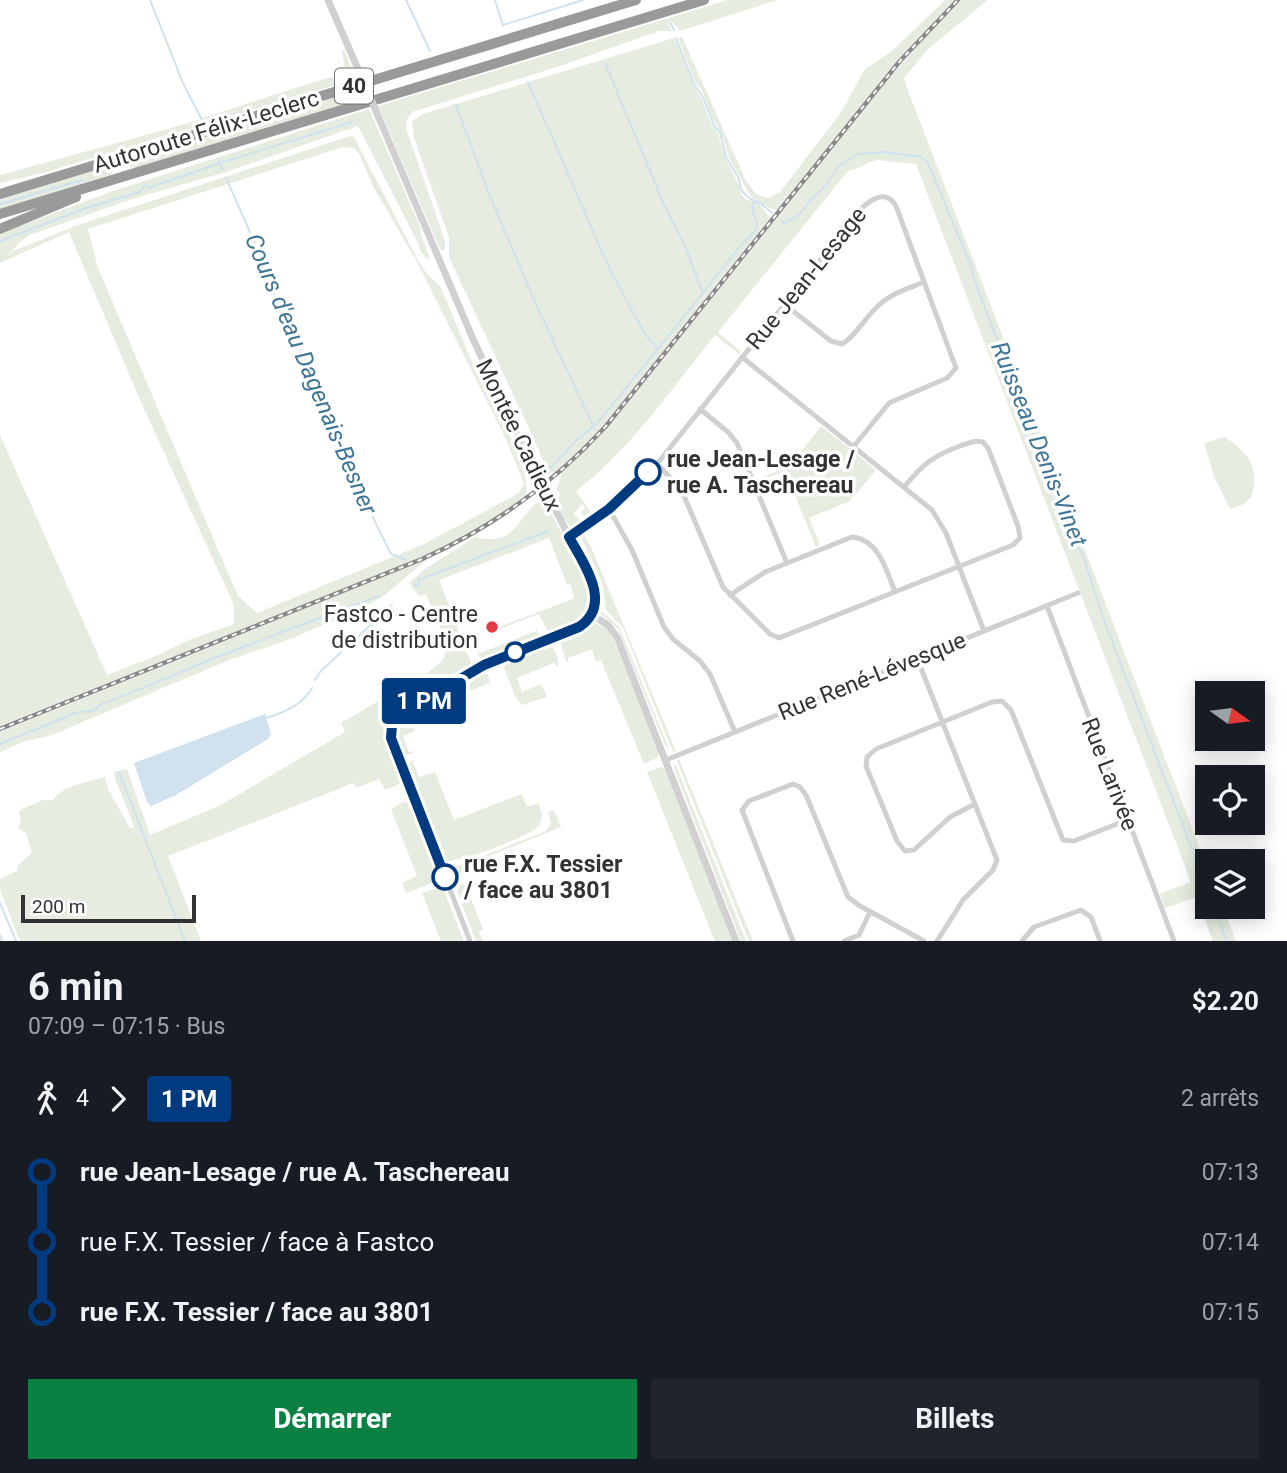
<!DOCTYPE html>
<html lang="fr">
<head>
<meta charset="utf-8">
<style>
  :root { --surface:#171b24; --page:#20242c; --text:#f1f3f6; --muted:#9ea1a6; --accent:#0b8043 }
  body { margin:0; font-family:Roboto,sans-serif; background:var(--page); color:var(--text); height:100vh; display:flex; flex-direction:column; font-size:26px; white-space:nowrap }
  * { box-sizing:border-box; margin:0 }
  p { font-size:23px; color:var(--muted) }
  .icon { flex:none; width:38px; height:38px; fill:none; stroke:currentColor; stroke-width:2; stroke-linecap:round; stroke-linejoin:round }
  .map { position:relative; height:941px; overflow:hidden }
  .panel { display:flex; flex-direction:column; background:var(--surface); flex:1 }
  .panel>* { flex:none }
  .badge { padding:0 14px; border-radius:5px; font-size:24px; line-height:46px }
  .needle { width:46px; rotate:104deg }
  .tools { position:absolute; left:1195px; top:681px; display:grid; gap:14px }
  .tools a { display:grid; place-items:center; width:70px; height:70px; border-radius:0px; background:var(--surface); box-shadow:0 4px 18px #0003; font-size:35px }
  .scale { position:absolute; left:21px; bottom:18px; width:175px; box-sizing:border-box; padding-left:7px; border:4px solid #333; border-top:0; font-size:19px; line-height:24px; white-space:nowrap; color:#333; -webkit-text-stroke:5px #fff; paint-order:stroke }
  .map>.badge { position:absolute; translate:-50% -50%; box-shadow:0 0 0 4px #fff }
  .legs { display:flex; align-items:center; gap:10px; height:77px; padding:0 28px; font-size:23px }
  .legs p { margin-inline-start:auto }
  .summary { display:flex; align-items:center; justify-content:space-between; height:119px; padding:0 28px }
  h1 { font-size:38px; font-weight:700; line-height:52px }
  .primary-button { display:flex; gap:14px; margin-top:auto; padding:14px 28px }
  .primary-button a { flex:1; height:80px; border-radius:0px; background:var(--accent); color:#fff; font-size:28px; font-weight:700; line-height:80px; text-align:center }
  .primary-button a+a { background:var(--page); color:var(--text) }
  ul { padding:0 28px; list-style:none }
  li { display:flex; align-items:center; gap:24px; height:70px; font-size:26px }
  li i { display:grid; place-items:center; width:10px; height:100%; margin:0 9px; background:currentColor }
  li i::after { content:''; width:18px; height:18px; margin:-9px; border:5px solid; border-radius:50%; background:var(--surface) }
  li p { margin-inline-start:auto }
  li:first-child i { background:linear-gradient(#0000 50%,currentColor 0) }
  li:last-child i { background:linear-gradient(currentColor 50%,#0000 0) }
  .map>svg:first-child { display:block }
  .green { fill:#e6ecdf; fill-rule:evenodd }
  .water { fill:#cfe2ee }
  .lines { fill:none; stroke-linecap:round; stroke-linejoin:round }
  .stream { stroke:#cfe2ee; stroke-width:2 }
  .minor { stroke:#d0d0d0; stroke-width:5 }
  .tertiary { stroke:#d0d0d0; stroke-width:7 }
  .motorway { stroke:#9a9a9a; stroke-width:10 }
  .rail-casing { stroke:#888; stroke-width:4.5 }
  .rail { stroke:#fff; stroke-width:2; stroke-dasharray:5; stroke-linecap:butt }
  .tertiary-bridge { stroke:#d0d0d0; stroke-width:7 }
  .line-1-casing { stroke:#fff; stroke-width:16 }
  .line-1 { stroke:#003b80; stroke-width:10 }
  .stop-1-dot { fill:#fff; stroke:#003b80; stroke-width:3.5 }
  .poi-dot { fill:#e63946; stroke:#fff; stroke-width:2.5 }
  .labels { text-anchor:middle; stroke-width:7; stroke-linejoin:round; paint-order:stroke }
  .shield { fill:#fff; stroke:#707070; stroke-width:2 }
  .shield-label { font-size:21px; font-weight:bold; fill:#333 }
  .street-label { font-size:23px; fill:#333; stroke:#fff }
  .stop-label { font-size:23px; font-weight:bold; fill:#333; stroke:#fff; text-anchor:start }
  .poi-label { font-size:23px; fill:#333; stroke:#fff; text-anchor:end }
  .water-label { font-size:24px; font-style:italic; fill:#3f7597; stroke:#fff }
</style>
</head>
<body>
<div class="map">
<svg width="1287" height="941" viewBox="0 0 1287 941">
  <rect width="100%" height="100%" fill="#fff"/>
  <path class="green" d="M728 0H777L680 31 672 21 668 22 672 31H659L560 66 412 112 407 119 406 128 445 241V249L442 251 440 249 378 106Z
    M945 0H955L890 70 777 210C768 209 759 201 751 197L729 158 722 134 712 118 702 90 695 82 678 38 682 37 746 181 756 194 768 198 780 192 840 114 865 69 892 51Z
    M962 0H988L928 49 904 78 907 88 1207 867 1208 906 1223 907 1236 941H1213L1196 897 1165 908 1160 894 1191 882 916 164 876 160 847 172 718 332 741 352 739 354 715 335C672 388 631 449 576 491L593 515 587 520 581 512 585 508 582 504 573 514 583 523C565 534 561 513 555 498L561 495 557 489 562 473 619 414 881 88 928 34Z
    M674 38 683 55 693 84 702 99 711 124 718 133 726 160 739 185 741 194 745 199 759 204 770 218 633 390 592 438 554 474C544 470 542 457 538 448L449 257V237L414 138 412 121 423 114Z
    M344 50 356 79 43 173 0 183V175L175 127 330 77 339 79 345 70 342 51Z
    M360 89 365 99 136 168 125 167 150 153Z
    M369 109 421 229 420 231 430 259H427L421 252 417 241 358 126 226 172 132 199 30 235 21 241 7 256 13 251 78 225 350 136 354 137 419 262 427 274 440 286C455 319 467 353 483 385 497 413 531 464 526 495L491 520 447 545 401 566 0 726V435L107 675 151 658 189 640 234 624V605L140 400 69 232 0 263V233L116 190ZM343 147 354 148 359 154 374 188 417 262 506 439 524 483 519 493 424 544 257 613 238 596 225 566 98 268 88 229Z
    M104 167 112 168V174L0 210V199Z
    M821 426 876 470 850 501 809 518 820 545 816 547 785 471 758 481 757 479 790 466Z
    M1225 437C1251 455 1258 466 1252 496L1244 504 1230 509 1214 476 1204 443Z
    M541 499H544L588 585C592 620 578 620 548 632L539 614 497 630 496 628 573 599 574 596 570 584 567 585 549 538 439 580 472 665 394 711C374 733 393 760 402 783L385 790 379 779 356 788 354 783 168 856 201 941H20L0 889V879L17 871V867L32 852 26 833 18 828 21 820 19 812 22 809 43 800H53C61 786 92 781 105 777L108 789 130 828H133L134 826 114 776V772L127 769 150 835 221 805 345 732 341 723 428 672C433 668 441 664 444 657 450 643 431 608 426 594L419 596 409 583 425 569 475 537C518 547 515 518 541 499Z
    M583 533 591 547 676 751 673 752 623 628 606 610 602 582 580 535Z
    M429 558 382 597 357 611 285 641 229 660 52 735 23 742 0 752V732Z
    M599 612H603L619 627 670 751 666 747 618 629Z
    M593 622 606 628 614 640 660 752 657 758 644 764 601 660 596 662 592 649 568 658V663L566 662 560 641Z
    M536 626 539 636 481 660 476 649 480 653 536 631Z
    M549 645 552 646 558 658V667L554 663 517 678 522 692 541 684 547 697 522 705 516 698 504 668 505 663Z
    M483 673 488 675 490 683 454 697 455 702 451 703 452 708 450 709 455 724 463 723 455 726 448 709 415 722 411 724 415 731 403 736 409 752H414L406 755 402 752 395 732 399 721Z
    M416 759 413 762 419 777 435 772 454 820 522 794 527 807 539 803 542 815 540 825C527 838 464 861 447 861L407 767 409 762Z
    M679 759 753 941H749L744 929 677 761Z
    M675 763 746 941H741L674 768Z
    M661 767 666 769 732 941H715L647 772Z
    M404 802 409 803 440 880 406 893 402 883 417 876 391 809Z
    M554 810 561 827 467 865 457 877H451L449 872 453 868 546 831 551 822 548 812Z
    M463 884 466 886 483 929 479 932 483 941H476L457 891 460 885Z
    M442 886 464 941H441L422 893Z"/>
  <path class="water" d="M265 714 271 734 268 739 176 795 151 806 147 802 134 763Z"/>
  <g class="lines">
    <path class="stream" d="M150 0 183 83 203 122
      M406 0 430 51
      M495 0 503 26
      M670 22 674 30
      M503 25 583 0
      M676 38 694 84 703 97 714 126 720 132 726 157 739 179 741 190 749 198 761 204 772 213
      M605 63 665 207 686 248 703 294
      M456 105 489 194 538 309 594 427 658 349 645 334 610 270 528 82
      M218 159 223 169
      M226 178 254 241 265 275 271 281 275 297 287 318 292 334 299 343 315 388 347 455 376 524 391 554 406 560
      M0 204 82 180
      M782 221 784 223 799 215 812 198 822 190 839 166 858 154 884 152 921 157 927 161 970 263 975 282 1015 386 1030 418 1032 430C1040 452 1069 540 1082 553L1104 620 1208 891
      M0 241 86 208 140 192 145 185 148 188 220 163 352 122
      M658 349 742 244 757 229C759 219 748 210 754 201
      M542 476 580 437 593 427
      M414 584 419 586 418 580 431 575 549 531
      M315 680 320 672 392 605
      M266 718C283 713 303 705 312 688
      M0 744 78 712 93 711 101 704C145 689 186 668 230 652 280 633 329 614 379 596
      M119 772 185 941
      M0 903 16 941
      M1214 906 1227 941
      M0 935 2 941"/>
    <path class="minor" d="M784 304 831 341 842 344C856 336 864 319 876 308 889 294 907 289 924 282
      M742 357 932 510 946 533 984 631
      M700 409 728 432 737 443 787 563
      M657 464 681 489 723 587 770 634 779 638 1013 545 1020 538 1018 526 988 448 983 442C974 440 969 443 960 446 933 456 923 464 905 486
      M609 509 632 550 664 627 673 639 700 661 710 674 735 732
      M568 537 609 509 657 464 861 209C871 199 886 189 896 206L956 368 947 378 889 403 854 446
      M730 595 765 572 852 537C879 539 887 572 895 592
      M1047 606 1174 941
      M917 658 997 860 993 870 963 900 937 941
      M666 760 1078 593
      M975 804 950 817 914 850 905 851 897 841 866 766 867 757 876 749 992 702 1002 701 1011 710 1063 840 1074 841 1127 820
      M470 941 391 738 392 725 404 712 484 665 579 627 592 615
      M793 941 742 810 749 801 793 784 800 787 806 795 848 897 860 906 924 941
      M844 941 859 935 870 912
      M1022 941 1034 927 1081 910 1091 917 1100 941"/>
    <path class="tertiary" d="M328 0 358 69
      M379 118 473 339 520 440 593 584 596 599 592 615 608 625 617 637 736 941"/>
    <path class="motorway" d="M0 194 636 0
      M0 214 704 0
      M0 229 76 197"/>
    <g class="rail-casing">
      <path id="rail" d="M0 729 422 559C493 527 554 483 606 426L900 61 958 0"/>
    </g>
    <use href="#rail" class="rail"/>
    <path class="tertiary-bridge" d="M358 69 379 118"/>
  </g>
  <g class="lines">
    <g class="line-1-casing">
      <path id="line-1" d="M445 877 391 738 392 725 404 712 484 665 579 627C614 604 583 563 569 537L609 509 648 472"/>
    </g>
    <use href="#line-1" class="line-1"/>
  </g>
  <g class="stop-1-dot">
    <circle cx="648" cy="472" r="12"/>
    <circle cx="515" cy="652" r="9"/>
    <circle cx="445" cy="877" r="12"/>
  </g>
  <circle class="poi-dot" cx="492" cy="627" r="7"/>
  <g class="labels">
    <rect class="shield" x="335" y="68.5" width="38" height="35" rx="5"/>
    <g class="shield-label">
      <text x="354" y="93">40</text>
    </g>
    <g class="street-label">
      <text transform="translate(206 131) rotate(-17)" y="8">Autoroute Félix-Leclerc</text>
      <text transform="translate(806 278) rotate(-51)" y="8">Rue Jean-Lesage</text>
      <text transform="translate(519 435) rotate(64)" y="8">Montée Cadieux</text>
      <text transform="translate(872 676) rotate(-22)" y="8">Rue René-Lévesque</text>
      <text transform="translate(1110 774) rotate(69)" y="8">Rue Larivée</text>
    </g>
    <g class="stop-label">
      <text x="667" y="467">rue Jean-Lesage /<tspan x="667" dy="26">rue A. Taschereau</tspan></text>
      <text x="464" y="872">rue F.X. Tessier<tspan x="464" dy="26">/ face au 3801</tspan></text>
    </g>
    <g class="poi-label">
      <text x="478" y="622">Fastco - Centre<tspan x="478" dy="26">de distribution</tspan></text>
    </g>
    <g class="water-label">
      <text transform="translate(311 374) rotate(67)" y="8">Cours d'eau Dagenais-Besner</text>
      <text transform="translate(1039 444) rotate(68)" y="8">Ruisseau Denis-Vinet</text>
    </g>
  </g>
</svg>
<div class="tools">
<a><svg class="needle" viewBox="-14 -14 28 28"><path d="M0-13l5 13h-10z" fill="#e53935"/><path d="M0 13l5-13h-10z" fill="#9ea1a6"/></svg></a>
<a><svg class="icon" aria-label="locate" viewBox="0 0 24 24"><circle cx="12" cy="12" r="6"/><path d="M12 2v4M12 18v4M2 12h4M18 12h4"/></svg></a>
<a><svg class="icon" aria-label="layers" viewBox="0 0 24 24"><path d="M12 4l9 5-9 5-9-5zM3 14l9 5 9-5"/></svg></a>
</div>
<div class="scale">200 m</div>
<b class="badge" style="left:424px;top:701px;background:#003b80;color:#fff">1 PM</b>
</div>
<section class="panel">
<div class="summary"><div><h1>6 min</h1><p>07:09 – 07:15 · Bus</p></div><b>$2.20</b></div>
<div class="legs"><svg class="icon" aria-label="walk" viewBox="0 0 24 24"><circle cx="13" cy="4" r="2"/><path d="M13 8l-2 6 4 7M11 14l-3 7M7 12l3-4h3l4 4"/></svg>4<svg class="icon" aria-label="forward" viewBox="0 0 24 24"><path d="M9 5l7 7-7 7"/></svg><b class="badge" style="background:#003b80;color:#fff">1 PM</b><p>2 arrêts</p></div>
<ul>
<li><i style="color:#003b80"></i><b>rue Jean-Lesage / rue A. Taschereau</b><p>07:13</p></li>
<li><i style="color:#003b80"></i><span>rue F.X. Tessier / face à Fastco</span><p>07:14</p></li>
<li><i style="color:#003b80"></i><b>rue F.X. Tessier / face au 3801</b><p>07:15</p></li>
</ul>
<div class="primary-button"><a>Démarrer</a><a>Billets</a></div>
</section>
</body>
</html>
